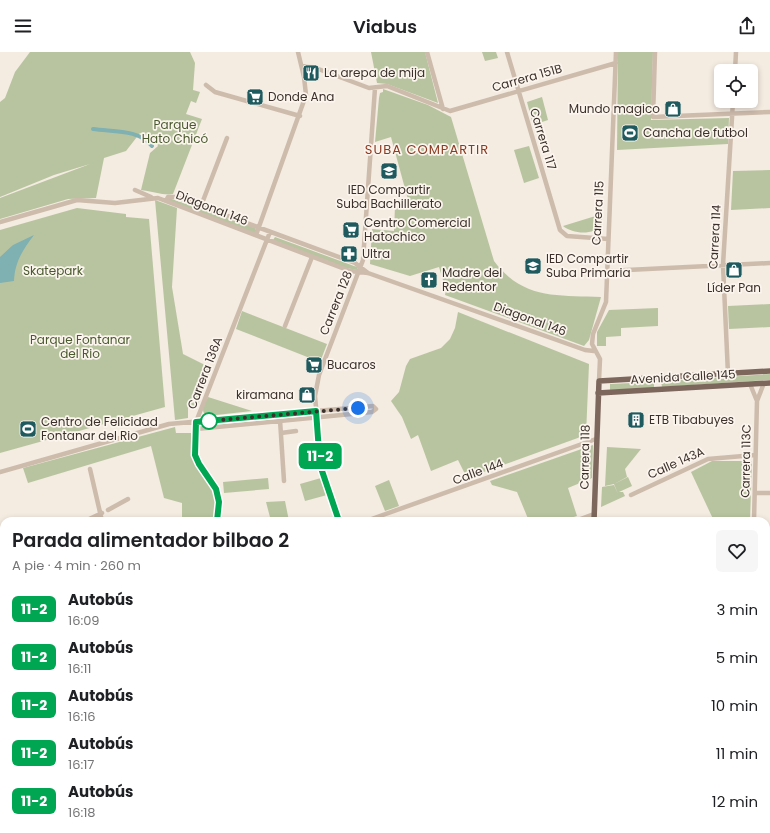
<!DOCTYPE html>
<html lang="es">
<head>
<meta charset="utf-8">
<style>
  :root { --surface:#fff; --page:#f6f6f6; --text:#202124; --muted:#757577 }
  body { margin:0; font-family:Poppins,sans-serif; background:var(--page); color:var(--text); height:100vh; display:flex; flex-direction:column; font-size:15px; white-space:nowrap }
  * { box-sizing:border-box; margin:0 }
  p { font-size:13px; color:var(--muted) }
  .icon { flex:none; width:22px; height:22px; fill:none; stroke:currentColor; stroke-width:2; stroke-linecap:round; stroke-linejoin:round }
  .map { position:relative; flex:1; overflow:hidden }
  .side { position:absolute; left:0px; top:465px; width:770px; height:316px; display:flex; flex-direction:column; background:var(--surface); border-radius:12px 12px 0 0; box-shadow:0 2px 6px #0003 }
  .side>* { flex:none }
  .badge { padding:0 8px; border-radius:6px; font-size:14px; line-height:26px }
  .controls { position:absolute; left:714px; top:12px; display:grid; gap:8px }
  .controls a { display:grid; place-items:center; width:44px; height:44px; border-radius:6px; background:var(--surface); box-shadow:0 2px 6px #0003; font-size:20px }
  .you { position:absolute; width:20px; height:20px; margin:-10px; border:3px solid #fff; border-radius:50%; background:#1a73e8; box-shadow:0 0 0 6px #1a73e833 }
  .map>.badge { position:absolute; translate:-50% -50%; box-shadow:0 0 0 2px #fff }
  .round { display:grid; place-items:center; flex:none; width:42px; height:42px; border-radius:6px; background:var(--page) }
  .overview { display:flex; align-items:center; justify-content:space-between; height:68px; padding:0 12px }
  h1 { font-size:19px; font-weight:600; line-height:30px }
  ul { padding:0; list-style:none }
  li { display:flex; align-items:center; gap:12px; height:48px; padding:0 12px }
  li div { flex:1 }
  li b { display:block; font-size:15px }
  li em { font-style:normal }
  li .badge { min-width:44px; font-weight:700; text-align:center }
  header { display:flex; justify-content:space-between; align-items:center; height:52px; padding:0 12px; background:var(--surface); font-size:18px; font-weight:600 }
  .map>svg:first-child { display:block }
  .green { fill:#b8c4a0 }
  .plaza { fill:#ecdcc8 }
  .water { fill:#7fb0b2 }
  .lines { fill:none; stroke-linecap:round; stroke-linejoin:round }
  .canal { stroke:#7fb0b2; stroke-width:4 }
  .minor { stroke:#cdbbac; stroke-width:4.5 }
  .major { stroke:#7d675c; stroke-width:5.5 }
  .line-casing { stroke:#fff; stroke-width:9 }
  .line { stroke:#00a651; stroke-width:6 }
  .walk { stroke:#3b302b; stroke-width:4; stroke-dasharray:0 7.2 }
  .stop-dot { fill:#fff; stroke:#00a651; stroke-width:2 }
  .labels { text-anchor:middle; stroke-width:3.5; stroke-linejoin:round; paint-order:stroke }
  .poi-label { font-size:12px; fill:#3b302b; stroke:#fbf5ee; text-anchor:start }
  .street-label { font-size:12px; fill:#3b302b; stroke:#fbf5ee }
  .park-label { font-size:12px; fill:#4a5a2e; stroke:#fbf5ee }
  .neighbourhood-label { font-size:13px; letter-spacing:1px; fill:#8c3b22; stroke:#fbf5ee }
</style>
</head>
<body>
<header><svg class="icon" aria-label="menu" viewBox="0 0 24 24"><path d="M4 6h16M4 12h16M4 18h16"/></svg>Viabus<svg class="icon" aria-label="share" viewBox="0 0 24 24"><path d="M12 15V3M7 8l5-5 5 5M5 13v7h14v-7"/></svg></header>
<div class="map">
<svg width="770" height="781" viewBox="0 0 770 781">
  <rect width="100%" height="100%" fill="#f4ebe1"/>
  <path class="green" d="M30 0H190L195 11 193 38 200 40 196 51 191 49 186 62 202 67 173 142C166 144 150 139 141 138L150 101 158 94 154 87 140 81 126 99 104 106 96 146 68 147 0 167V146L90 112 54 123 0 145V50L5 46 15 20Z
    M371 0H425L438 51 387 32 377 31Z
    M482 0H496L498 6 485 9Z
    M618 0H653L651 68 729 66 728 92 617 98Z
    M383 37 428 53 451 65 494 209C523 248 558 243 601 245L589 288 584 294 445 243 446 238 439 215 410 224 370 212 372 177 394 179 395 154 410 155 391 85 375 90 379 46 380 41 383 40Z
    M542 45 548 68 533 73 527 50Z
    M529 94 539 126 524 131 514 98Z
    M770 118V156L731 158 733 119Z
    M169 146 255 176 257 180 254 181 169 149Z
    M155 148 177 156 172 235 183 302 211 316 198 353 188 355V366L175 368Z
    M77 156 126 162V165L149 167 165 355 0 401V178Z
    M602 162V172C594 184 573 182 563 174Z
    M275 185 354 214 358 215 357 218 346 216 273 188Z
    M770 252V275L729 277 728 254Z
    M658 256V274L621 276V284L606 285V294H597V280L609 258Z
    M242 259 327 292 320 310 236 277Z
    M458 260 589 312 586 383 467 426 458 408 431 419 418 383 411 387 402 365 391 349 399 340 406 314 410 307 441 296 450 287 455 276Z
    M770 322V328H767L662 335 661 329Z
    M654 330V336L610 338V332Z
    M208 345 252 359 207 364C199 359 205 351 208 345Z
    M175 375 176 381H191L195 411 212 437 216 449 213 469H182V451L164 446 151 394 28 431 23 416Z
    M593 393 592 426 568 436 577 464 560 469H529L517 440 492 433 490 429Z
    M607 395 641 397 625 417 627 425 614 432 605 434Z
    M712 409H752L750 469H714L691 420Z
    M628 425 632 434 619 440H623L625 444 601 455 602 435 614 433 618 442 614 432Z
    M268 426 269 437 224 441 223 430Z
    M321 426 327 443 305 449 300 432Z
    M389 428 399 454 385 459 375 434Z
    M285 449 289 469H271L266 450Z
    M4 726V777H20L22 781H0V727Z
    M766 738H770V781H721L718 777H766Z
    M425 777H485L470 781H426Z"/>
  <path class="plaza" d="M540 777H558L556 781H540Z"/>
  <path class="water" d="M34 183C22 199 15 210 14 229L0 231V205L13 193Z"/>
  <g class="lines">
    <path class="canal" d="M93 77C113 80 139 77 152 94"/>
    <path class="minor" d="M427 0 443 57
      M507 0 560 178 567 184 608 187
      M655 0 653 65 770 60
      M302 14 313 15 369 36 387 34 450 59 616 11
      M735 19 736 0
      M206 33 215 40 300 64
      M135 138 151 145
      M166 149 168 145H176L355 211 368 221
      M201 154 227 86
      M0 170 77 148 115 151 158 146 350 219 368 221 585 298 594 299
      M256 183 306 43 304 25 298 0
      M607 219 770 211
      M285 274 312 205
      M728 322 723 213 733 49
      M599 329 600 307 592 292 593 282 606 250 616 0
      M750 332 757 349
      M280 368 284 429
      M196 377 372 360 376 357
      M281 381 296 379
      M90 417 102 469
      M0 420 169 372 373 354 376 357
      M755 441H770
      M631 443 708 407 755 403
      M108 458 128 447
      M85 469 102 461
      M217 469 219 450 216 437 199 412 195 403 196 370 270 180
      M339 469 321 413 315 344 319 323 363 208 375 36
      M366 469 596 387
      M575 469 594 462
      M754 469 757 349 764 331
      M0 506 4 505
      M0 533 4 543
      M0 580 4 578
      M766 580 770 578
      M766 611 770 616
      M0 634 4 632
      M0 659 4 658
      M0 721 4 720
      M28 777 29 781
      M152 777V781
      M219 777V781
      M363 777 365 781
      M386 777 387 780
      M573 777 574 781
      M592 777 593 781
      M612 777 613 781
      M713 777 716 781
      M100 781V777
      M202 781V777
      M278 781 287 777
      M680 781 704 777"/>
    <path class="major" d="M598 341 770 331
      M594 469 599 329 770 319
      M766 732H770
      M486 781 501 777
      M561 781 562 777"/>
  </g>
  <g class="lines">
    <g class="line-casing">
      <path id="line" d="M217 469 219 450 216 437 199 412 195 403 196 370 316 359 320 413 339 469"/>
    </g>
    <use href="#line" class="line"/>
    <path class="walk" d="M209 369 358 356"/>
  </g>
  <defs>
    <g id="restaurant-square" transform="scale(0.9)"><rect x="-9" y="-9" width="18" height="18" rx="4" fill="#1f5a5e" stroke="#fbf5ee"/><path d="M-5-6h1v4h1v-4h1v4h1v-4h1v5L-1.5 .5V6h-2V.5L-5-1ZM5-6V6H3V1.5H1.5Q1.5-4 5-6Z" fill="#fff"/></g>
    <g id="supermarket-square" transform="scale(0.9)"><rect x="-9" y="-9" width="18" height="18" rx="4" fill="#1f5a5e" stroke="#fbf5ee"/><path d="M-6-5.5h2.5l.6 2H6L4.5 2H-2.5L-4.4-4H-6ZM-1.5 3.2a1.3 1.3 0 1 0 .1 0ZM3 3.2a1.3 1.3 0 1 0 .1 0Z" fill="#fff"/></g>
    <g id="shop-square" transform="scale(0.9)"><rect x="-9" y="-9" width="18" height="18" rx="4" fill="#1f5a5e" stroke="#fbf5ee"/><path d="M-5-2.5h2.3a2.7 3.5 0 0 1 5.4 0H5L5.5 6h-11ZM-1.5-2.5h3a1.5 2.3 0 0 0-3 0Z" fill="#fff"/></g>
    <g id="stadium-square" transform="scale(0.9)"><rect x="-9" y="-9" width="18" height="18" rx="4" fill="#1f5a5e" stroke="#fbf5ee"/><path d="M0-5a6.5 5 0 1 0 0 10a6.5 5 0 1 0 0-10ZM-3.5-1.8h7v3.6h-7Z" fill="#fff"/></g>
    <g id="school-square" transform="scale(0.9)"><rect x="-9" y="-9" width="18" height="18" rx="4" fill="#1f5a5e" stroke="#fbf5ee"/><path d="M0-5L7-2L0 1L-7-2ZM-4 1L0 2.5L4 1V4Q0 6-4 4Z" fill="#fff"/></g>
    <g id="pharmacy-square" transform="scale(0.9)"><rect x="-9" y="-9" width="18" height="18" rx="4" fill="#1f5a5e" stroke="#fbf5ee"/><path d="M-2-6h4v4h4v4h-4v4h-4v-4h-4v-4h4Z" fill="#fff"/></g>
    <g id="church-square" transform="scale(0.9)"><rect x="-9" y="-9" width="18" height="18" rx="4" fill="#1f5a5e" stroke="#fbf5ee"/><path d="M-1.2-6h2.4v3.5h3.3v2.4h-3.3V6h-2.4V-.1h-3.3v-2.4h3.3Z" fill="#fff"/></g>
    <g id="building-square" transform="scale(0.9)"><rect x="-9" y="-9" width="18" height="18" rx="4" fill="#1f5a5e" stroke="#fbf5ee"/><path d="M-4-6H4V6H1V3H-1V6H-4ZM-2.5-4.3h1.7v1.8h-1.7ZM.8-4.3h1.7v1.8H.8ZM-2.5-1h1.7V.8h-1.7ZM.8-1h1.7V.8H.8Z" fill="#fff"/></g>
  </defs>
  <g fill-rule="evenodd">
    <use href="#restaurant-square" x="311" y="21"/>
    <use href="#supermarket-square" x="255" y="45"/>
    <use href="#shop-square" x="673" y="57"/>
    <use href="#stadium-square" x="630" y="81"/>
    <use href="#school-square" x="389" y="119"/>
    <use href="#supermarket-square" x="351" y="178"/>
    <use href="#pharmacy-square" x="349" y="202"/>
    <use href="#school-square" x="533" y="214"/>
    <use href="#shop-square" x="734" y="218"/>
    <use href="#church-square" x="429" y="228"/>
    <use href="#supermarket-square" x="314" y="313"/>
    <use href="#shop-square" x="307" y="343"/>
    <use href="#building-square" x="636" y="368"/>
    <use href="#stadium-square" x="28" y="377"/>
  </g>
  <circle class="stop-dot" cx="209" cy="369" r="8"/>
  <g class="labels">
    <g class="poi-label">
      <text x="324" y="25">La arepa de mija</text>
      <text x="268" y="49">Donde Ana</text>
      <text x="660" y="61" text-anchor="end">Mundo magico</text>
      <text x="643" y="85">Cancha de futbol</text>
      <text x="389" y="142" text-anchor="middle">IED Compartir<tspan x="389" dy="14">Suba Bachillerato</tspan></text>
      <text x="364" y="175">Centro Comercial<tspan x="364" dy="14">Hatochico</tspan></text>
      <text x="362" y="206">Ultra</text>
      <text x="546" y="211">IED Compartir<tspan x="546" dy="14">Suba Primaria</tspan></text>
      <text x="442" y="225">Madre del<tspan x="442" dy="14">Redentor</tspan></text>
      <text x="734" y="240" text-anchor="middle">Líder Pan</text>
      <text x="327" y="317">Bucaros</text>
      <text x="294" y="347" text-anchor="end">kiramana</text>
      <text x="649" y="372">ETB Tibabuyes</text>
      <text x="41" y="374">Centro de Felicidad<tspan x="41" dy="14">Fontanar del Rio</tspan></text>
    </g>
    <g class="street-label">
      <text transform="translate(527 26) rotate(-16)" y="4">Carrera 151B</text>
      <text transform="translate(543 87) rotate(73)" y="4">Carrera 117</text>
      <text transform="translate(212 156) rotate(21)" y="4">Diagonal 146</text>
      <text transform="translate(598 161) rotate(-87)" y="4">Carrera 115</text>
      <text transform="translate(715 185) rotate(-87)" y="4">Carrera 114</text>
      <text transform="translate(336 251) rotate(-68)" y="4">Carrera 128</text>
      <text transform="translate(530 267) rotate(20)" y="4">Diagonal 146</text>
      <text transform="translate(205 321) rotate(-69)" y="4">Carrera 136A</text>
      <text transform="translate(683 325) rotate(-3)" y="4">Avenida Calle 145</text>
      <text transform="translate(585 405) rotate(-89)" y="4">Carrera 118</text>
      <text transform="translate(746 409) rotate(-89)" y="4">Carrera 113C</text>
      <text transform="translate(676 411) rotate(-24)" y="4">Calle 143A</text>
      <text transform="translate(478 420) rotate(-20)" y="4">Calle 144</text>
    </g>
    <g class="park-label">
      <text x="175" y="77">Parque<tspan x="175" dy="14">Hato Chicó</tspan></text>
      <text x="53" y="223">Skatepark</text>
      <text x="80" y="292">Parque Fontanar<tspan x="80" dy="14">del Rio</tspan></text>
    </g>
    <g class="neighbourhood-label">
      <text x="427" y="102">SUBA COMPARTIR</text>
    </g>
  </g>
</svg>
<div class="controls">
<a><svg class="icon" aria-label="locate" viewBox="0 0 24 24"><circle cx="12" cy="12" r="6"/><path d="M12 2v4M12 18v4M2 12h4M18 12h4"/></svg></a>
</div>
<div class="you" style="left:358px;top:356px"></div>
<b class="badge" style="left:320px;top:404px;background:#00a651;color:#fff">11-2</b>
<section class="side">
<div class="overview"><div><h1>Parada alimentador bilbao 2</h1><p>A pie · 4 min · 260 m</p></div><a class="round"><svg class="icon" aria-label="heart" viewBox="0 0 24 24"><path d="M12 20l-8-8c-3-5 5-10 8-4 3-6 11-1 8 4z"/></svg></a></div>
<ul>
<li><span class="badge" style="background:#00a651;color:#fff">11-2</span><div><b>Autobús</b><p>16:09</p></div><em>3 min</em></li>
<li><span class="badge" style="background:#00a651;color:#fff">11-2</span><div><b>Autobús</b><p>16:11</p></div><em>5 min</em></li>
<li><span class="badge" style="background:#00a651;color:#fff">11-2</span><div><b>Autobús</b><p>16:16</p></div><em>10 min</em></li>
<li><span class="badge" style="background:#00a651;color:#fff">11-2</span><div><b>Autobús</b><p>16:17</p></div><em>11 min</em></li>
<li><span class="badge" style="background:#00a651;color:#fff">11-2</span><div><b>Autobús</b><p>16:18</p></div><em>12 min</em></li>
</ul>
</section>
</div>
</body>
</html>
